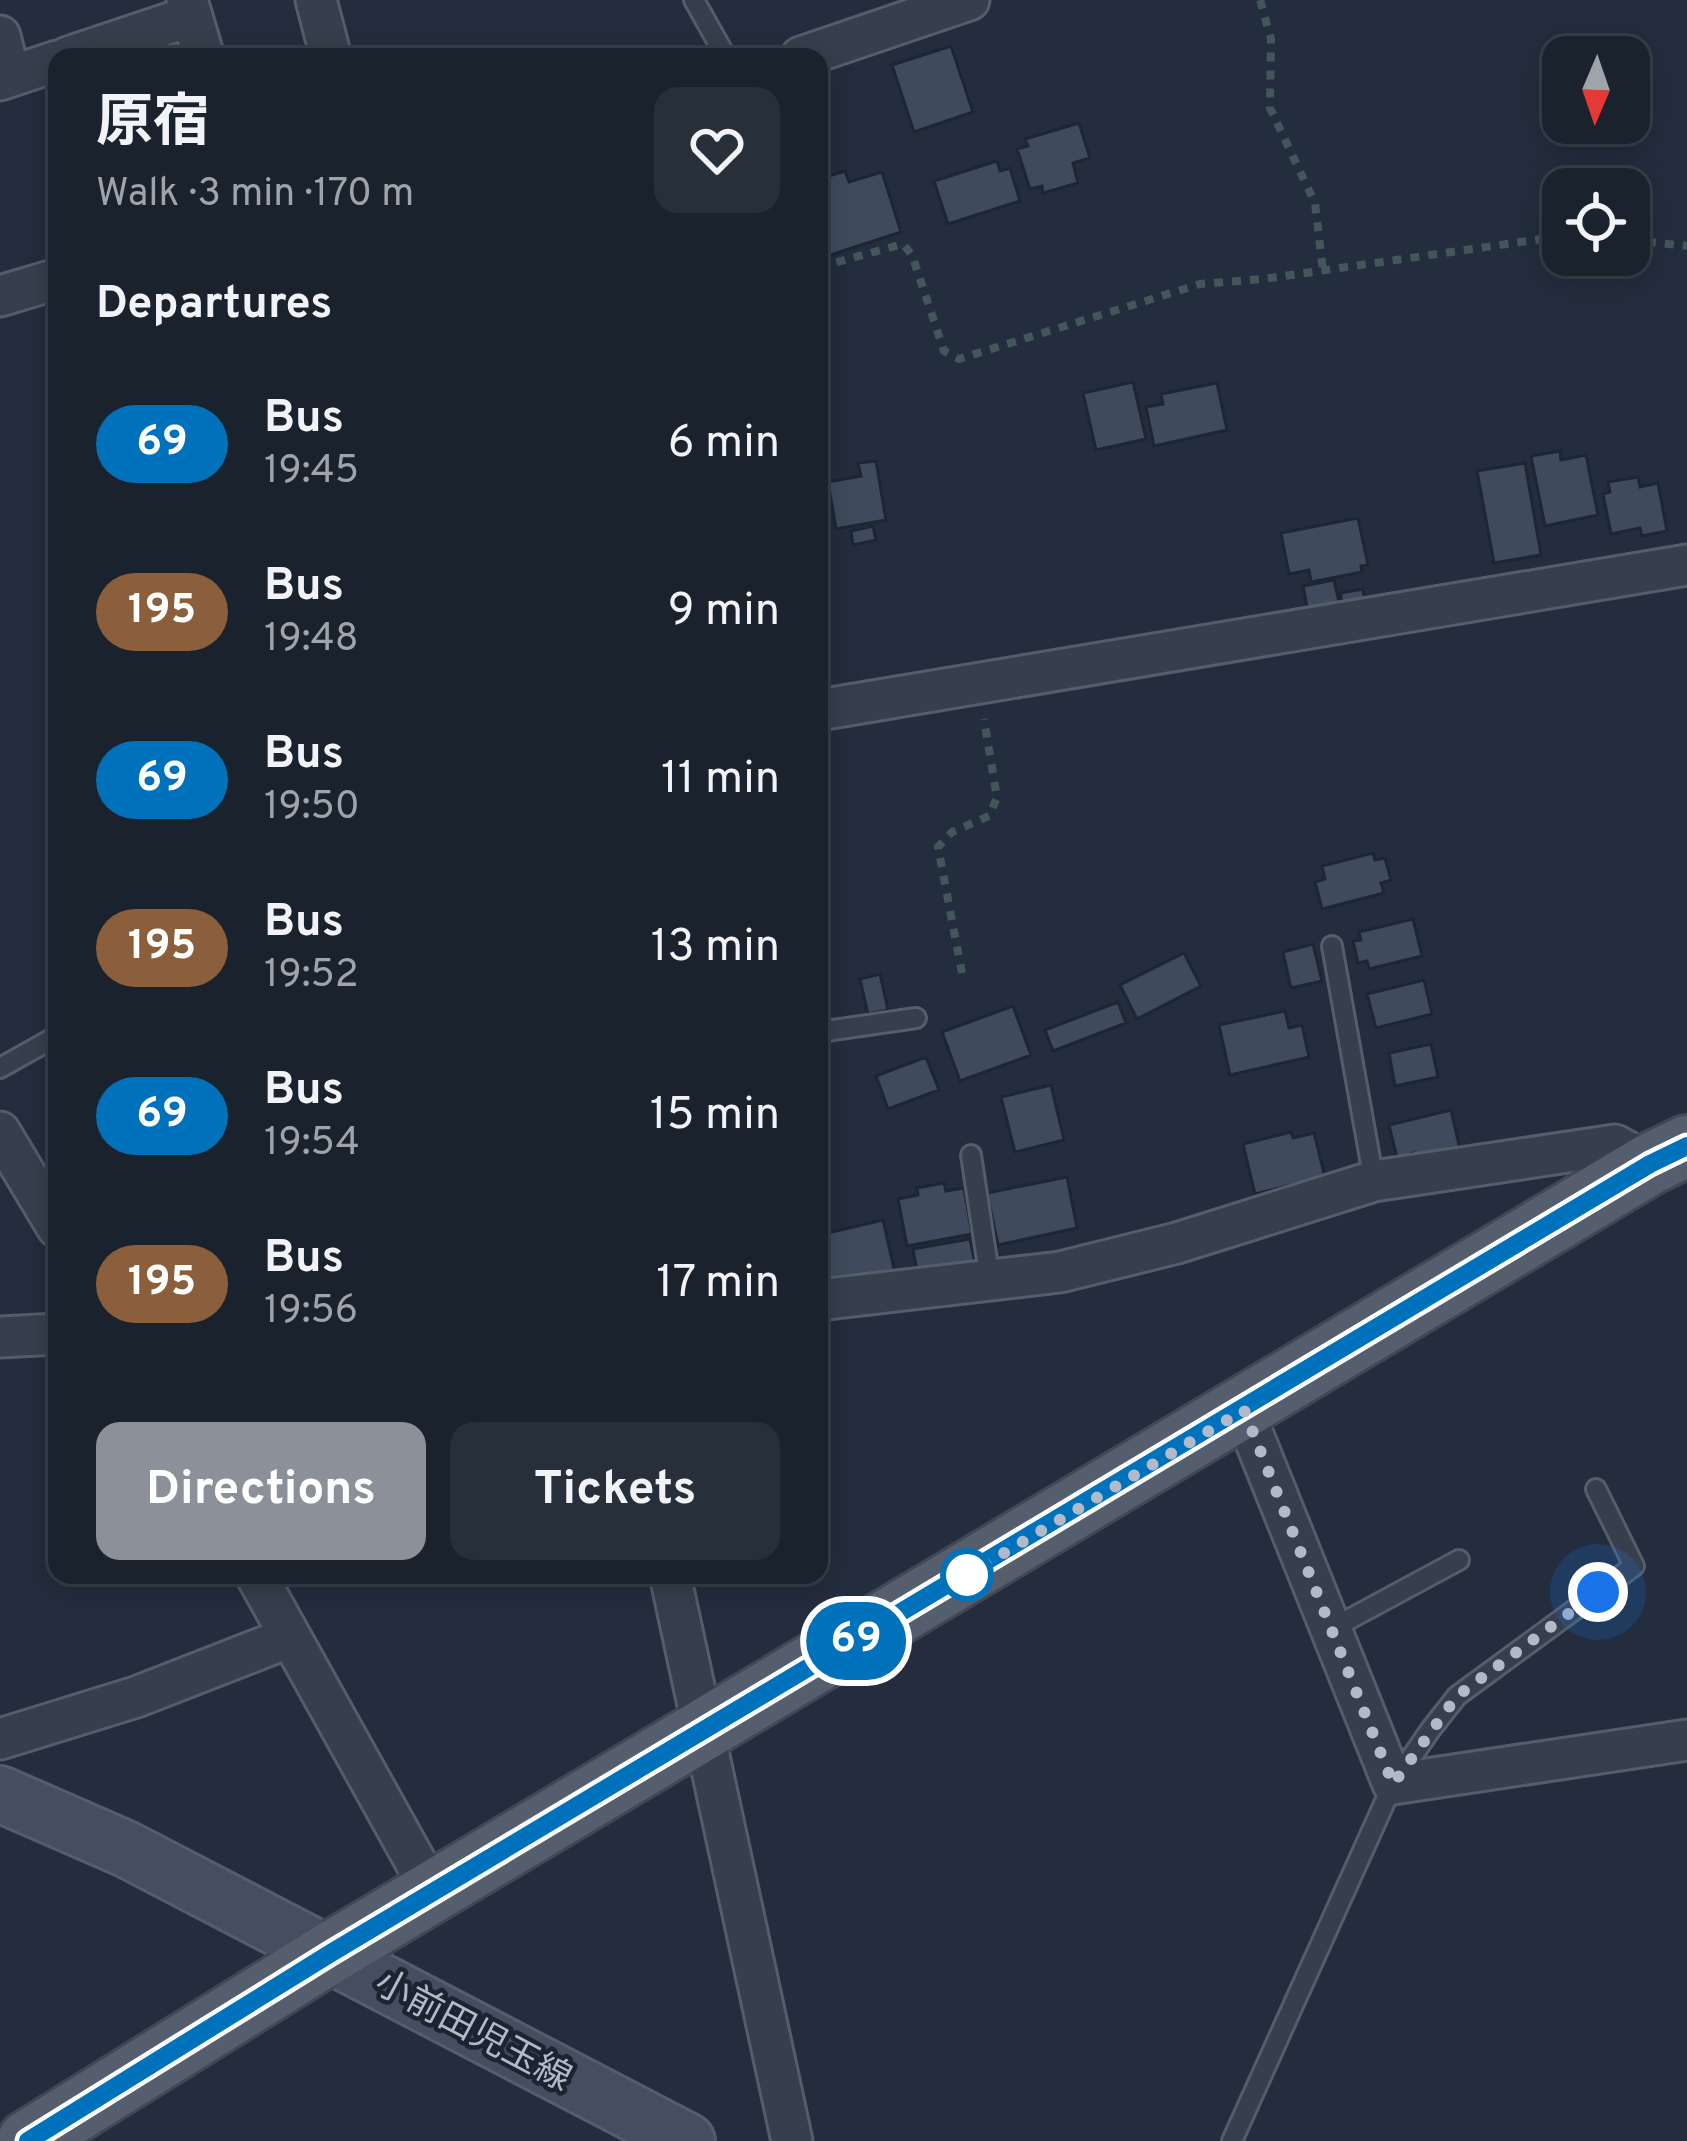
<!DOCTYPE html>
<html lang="en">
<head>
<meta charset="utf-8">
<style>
  :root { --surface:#1a222e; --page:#272f3a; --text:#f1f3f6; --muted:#9fa4aa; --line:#383f4a; --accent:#8c9099 }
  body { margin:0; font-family:Overpass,"Noto Sans JP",sans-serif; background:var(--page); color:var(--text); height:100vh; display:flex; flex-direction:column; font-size:45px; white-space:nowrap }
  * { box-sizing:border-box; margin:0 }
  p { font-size:39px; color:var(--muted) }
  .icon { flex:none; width:66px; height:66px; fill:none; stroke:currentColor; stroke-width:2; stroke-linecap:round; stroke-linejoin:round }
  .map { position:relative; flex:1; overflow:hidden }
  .drawer { position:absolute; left:48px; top:48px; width:780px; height:1536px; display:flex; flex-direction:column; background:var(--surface); border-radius:24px; box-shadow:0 6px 30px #0003,0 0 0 3px var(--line) }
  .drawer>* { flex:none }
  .badge { padding:0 24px; border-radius:39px; font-size:42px; line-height:78px }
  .needle { width:78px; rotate:182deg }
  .buttons { position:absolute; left:1542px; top:36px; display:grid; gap:24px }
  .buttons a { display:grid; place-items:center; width:108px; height:108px; border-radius:24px; background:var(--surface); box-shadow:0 6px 30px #0003,0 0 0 3px var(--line); font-size:60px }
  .you { position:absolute; width:60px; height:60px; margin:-30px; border:9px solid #fff; border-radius:50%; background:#1a73e8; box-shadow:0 0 0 18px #1a73e833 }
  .map>.badge { position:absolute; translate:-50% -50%; box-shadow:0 0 0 6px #fff }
  h2 { padding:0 48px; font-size:45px; line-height:108px }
  .round { display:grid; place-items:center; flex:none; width:126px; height:126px; border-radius:24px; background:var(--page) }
  .head { display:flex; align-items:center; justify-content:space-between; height:204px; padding:0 48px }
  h1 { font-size:57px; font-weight:700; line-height:90px }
  .primary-button { display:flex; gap:24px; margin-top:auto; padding:24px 48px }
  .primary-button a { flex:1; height:138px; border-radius:24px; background:var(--accent); color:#fff; font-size:48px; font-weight:700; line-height:138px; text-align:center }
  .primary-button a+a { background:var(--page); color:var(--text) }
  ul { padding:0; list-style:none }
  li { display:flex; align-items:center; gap:36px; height:168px; padding:0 48px }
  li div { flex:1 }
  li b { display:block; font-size:45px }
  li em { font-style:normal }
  li .badge { min-width:132px; font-weight:700; text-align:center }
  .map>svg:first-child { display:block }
  .building { fill:#3f4b5c; stroke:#1e2634; stroke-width:3 }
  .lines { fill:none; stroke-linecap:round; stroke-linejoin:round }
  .lane-casing { stroke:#555d6b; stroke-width:24 }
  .street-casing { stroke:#555d6b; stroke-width:45 }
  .secondary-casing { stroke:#555d6b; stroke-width:60 }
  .primary-casing { stroke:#404856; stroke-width:66 }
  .path { stroke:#43575b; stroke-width:8; stroke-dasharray:9 9; stroke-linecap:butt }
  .lane { stroke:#373f4d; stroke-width:18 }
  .street { stroke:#373f4d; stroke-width:39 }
  .secondary { stroke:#454e60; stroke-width:54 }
  .primary { stroke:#555e6d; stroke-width:60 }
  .line-casing { stroke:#fff; stroke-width:27 }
  .line { stroke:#0072bc; stroke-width:18 }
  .walk { stroke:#b2bac8; stroke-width:12; stroke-dasharray:0 21.6 }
  .stop-dot { fill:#fff; stroke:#0072bc; stroke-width:6 }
  .labels { text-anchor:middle; stroke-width:9; stroke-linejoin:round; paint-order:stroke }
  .street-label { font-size:36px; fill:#b2bac8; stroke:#1c2432 }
</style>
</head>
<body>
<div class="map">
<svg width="1687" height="2141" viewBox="0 0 1687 2141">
  <rect width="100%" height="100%" fill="#232d3d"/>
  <path class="building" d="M951 46 973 112 914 132 892 65Z
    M1079 123 1090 158 1073 163 1078 183 1043 193 1042 186 1030 189 1017 149 1028 146 1025 139Z
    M997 161 1000 171 1010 168 1020 201 948 224 934 181Z
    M845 171 849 182 882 172 901 232 821 258 819 193 823 192 819 179Z
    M1133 382 1146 439 1096 450 1083 393Z
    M1217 383 1227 430 1154 446 1146 407 1163 404 1161 394Z
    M1560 451 1561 460 1586 455 1598 515 1545 526 1531 456Z
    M876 461 886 520 836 529 828 482 861 476 858 463Z
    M1525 463 1541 555 1494 563 1477 471Z
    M1638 477 1640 487 1658 483 1667 531 1642 536 1640 528 1611 534 1603 494 1610 492 1608 482Z
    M1358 518 1368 565 1361 566 1362 572 1311 582 1309 570 1289 574 1281 533Z
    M873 526 876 540 853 545 851 531Z
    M1334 580 1341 611 1309 617 1303 586Z
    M1363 589 1366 608 1344 612 1340 593Z
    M1373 853 1375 860 1385 858 1391 880 1381 883 1384 893 1322 909 1315 882 1325 879 1322 866Z
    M1413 919 1422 956 1369 969 1367 961 1358 963 1353 941 1361 940 1359 932Z
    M1313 944 1322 981 1291 988 1283 952Z
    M1184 953 1201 986 1137 1019 1120 985Z
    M880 974 888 1010 868 1014 860 979Z
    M1424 980 1432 1014 1376 1028 1367 994Z
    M1118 1002 1126 1023 1053 1051 1045 1030Z
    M1013 1006 1031 1055 960 1081 942 1032Z
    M1285 1011 1289 1028 1302 1025 1309 1057 1230 1075 1219 1025Z
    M1431 1044 1438 1077 1395 1086 1389 1053Z
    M926 1057 939 1090 888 1109 876 1076Z
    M1051 1085 1064 1140 1015 1152 1001 1097Z
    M1451 1110 1461 1154 1416 1159 1414 1153 1397 1158 1389 1125Z
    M1291 1132 1293 1138 1314 1133 1325 1177 1255 1194 1243 1144Z
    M1067 1177 1077 1228 998 1245 987 1193Z
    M944 1183 946 1191 964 1188 972 1234 907 1246 898 1199 918 1195 917 1188Z
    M883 1220 895 1273 819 1290V1235Z
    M970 1239 976 1268 918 1278 913 1249Z"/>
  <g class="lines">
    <g class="lane-casing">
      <path id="lane" d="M694 0 726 57
        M1332 946 1374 1181
        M819 1032 916 1018
        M0 1068 57 1036
        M971 1155 990 1280
        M1331 1629 1459 1560
        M1232 2141 1393 1784 1431 1729 1457 1696 1634 1566 1596 1489"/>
    </g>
    <g class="street-casing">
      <path id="street" d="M187 0 204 57
        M316 0 331 57
        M0 36 10 76
        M68 57 191 16
        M801 57 969 0
        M0 80 57 61
        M0 296 57 279
        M819 710 1687 565
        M0 1132 57 1227
        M819 1300 1060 1272 1177 1243 1374 1181 1615 1145 1650 1164
        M0 1337 57 1334
        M1243 1410 1393 1784 1687 1740
        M256 1575 434 1895
        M670 1575 792 2141
        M0 1739 136 1697 290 1637"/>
    </g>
    <g class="secondary-casing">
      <path id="secondary" d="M0 1794 126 1849 687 2141"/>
    </g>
    <g class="primary-casing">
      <path id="primary" d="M28 2141 330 1953 1650 1164 1687 1146"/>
    </g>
    <path class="path" d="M1260 0 1271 39 1270 108 1315 203 1323 271
      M1629 240 1687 246
      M819 267 903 244 912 255 944 351 959 359 1200 284 1263 279 1563 236
      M962 973 938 847 952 832 989 816 997 798 984 719"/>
    <use href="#lane" class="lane"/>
    <use href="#street" class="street"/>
    <use href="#secondary" class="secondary"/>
    <use href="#primary" class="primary"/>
  </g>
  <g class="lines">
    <g class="line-casing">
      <path id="line" d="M28 2141 331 1953 1650 1164 1687 1146"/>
    </g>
    <use href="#line" class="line"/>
    <path class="walk" d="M967 1575 1244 1410 1393 1784 1457 1696 1598 1592"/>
  </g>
  <circle class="stop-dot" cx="967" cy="1575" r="24"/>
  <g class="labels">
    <g class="street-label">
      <text transform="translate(474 2029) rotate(28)" y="13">小前田児玉線</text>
    </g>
  </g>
</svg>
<div class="buttons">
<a><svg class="needle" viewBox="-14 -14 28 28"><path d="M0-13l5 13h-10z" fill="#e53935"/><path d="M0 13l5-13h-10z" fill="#9fa4aa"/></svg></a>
<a><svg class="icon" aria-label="locate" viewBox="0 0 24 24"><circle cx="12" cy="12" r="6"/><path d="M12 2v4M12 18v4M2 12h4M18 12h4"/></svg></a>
</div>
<div class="you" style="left:1598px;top:1592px"></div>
<b class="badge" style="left:856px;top:1641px;background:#0072bc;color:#fff">69</b>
<section class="drawer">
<div class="head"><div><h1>原宿</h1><p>Walk · 3 min · 170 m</p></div><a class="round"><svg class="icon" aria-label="heart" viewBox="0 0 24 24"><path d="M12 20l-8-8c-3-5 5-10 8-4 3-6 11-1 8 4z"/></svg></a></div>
<h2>Departures</h2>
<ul>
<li><span class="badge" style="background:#0072bc;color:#fff">69</span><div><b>Bus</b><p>19:45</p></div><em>6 min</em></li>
<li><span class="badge" style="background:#8b5e3c;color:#fff">195</span><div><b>Bus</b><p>19:48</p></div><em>9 min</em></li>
<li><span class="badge" style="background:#0072bc;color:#fff">69</span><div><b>Bus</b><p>19:50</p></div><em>11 min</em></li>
<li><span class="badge" style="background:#8b5e3c;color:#fff">195</span><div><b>Bus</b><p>19:52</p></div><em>13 min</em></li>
<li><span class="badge" style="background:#0072bc;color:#fff">69</span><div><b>Bus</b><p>19:54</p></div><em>15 min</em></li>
<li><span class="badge" style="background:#8b5e3c;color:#fff">195</span><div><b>Bus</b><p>19:56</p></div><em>17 min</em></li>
</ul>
<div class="primary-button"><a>Directions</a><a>Tickets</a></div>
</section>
</div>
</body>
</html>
